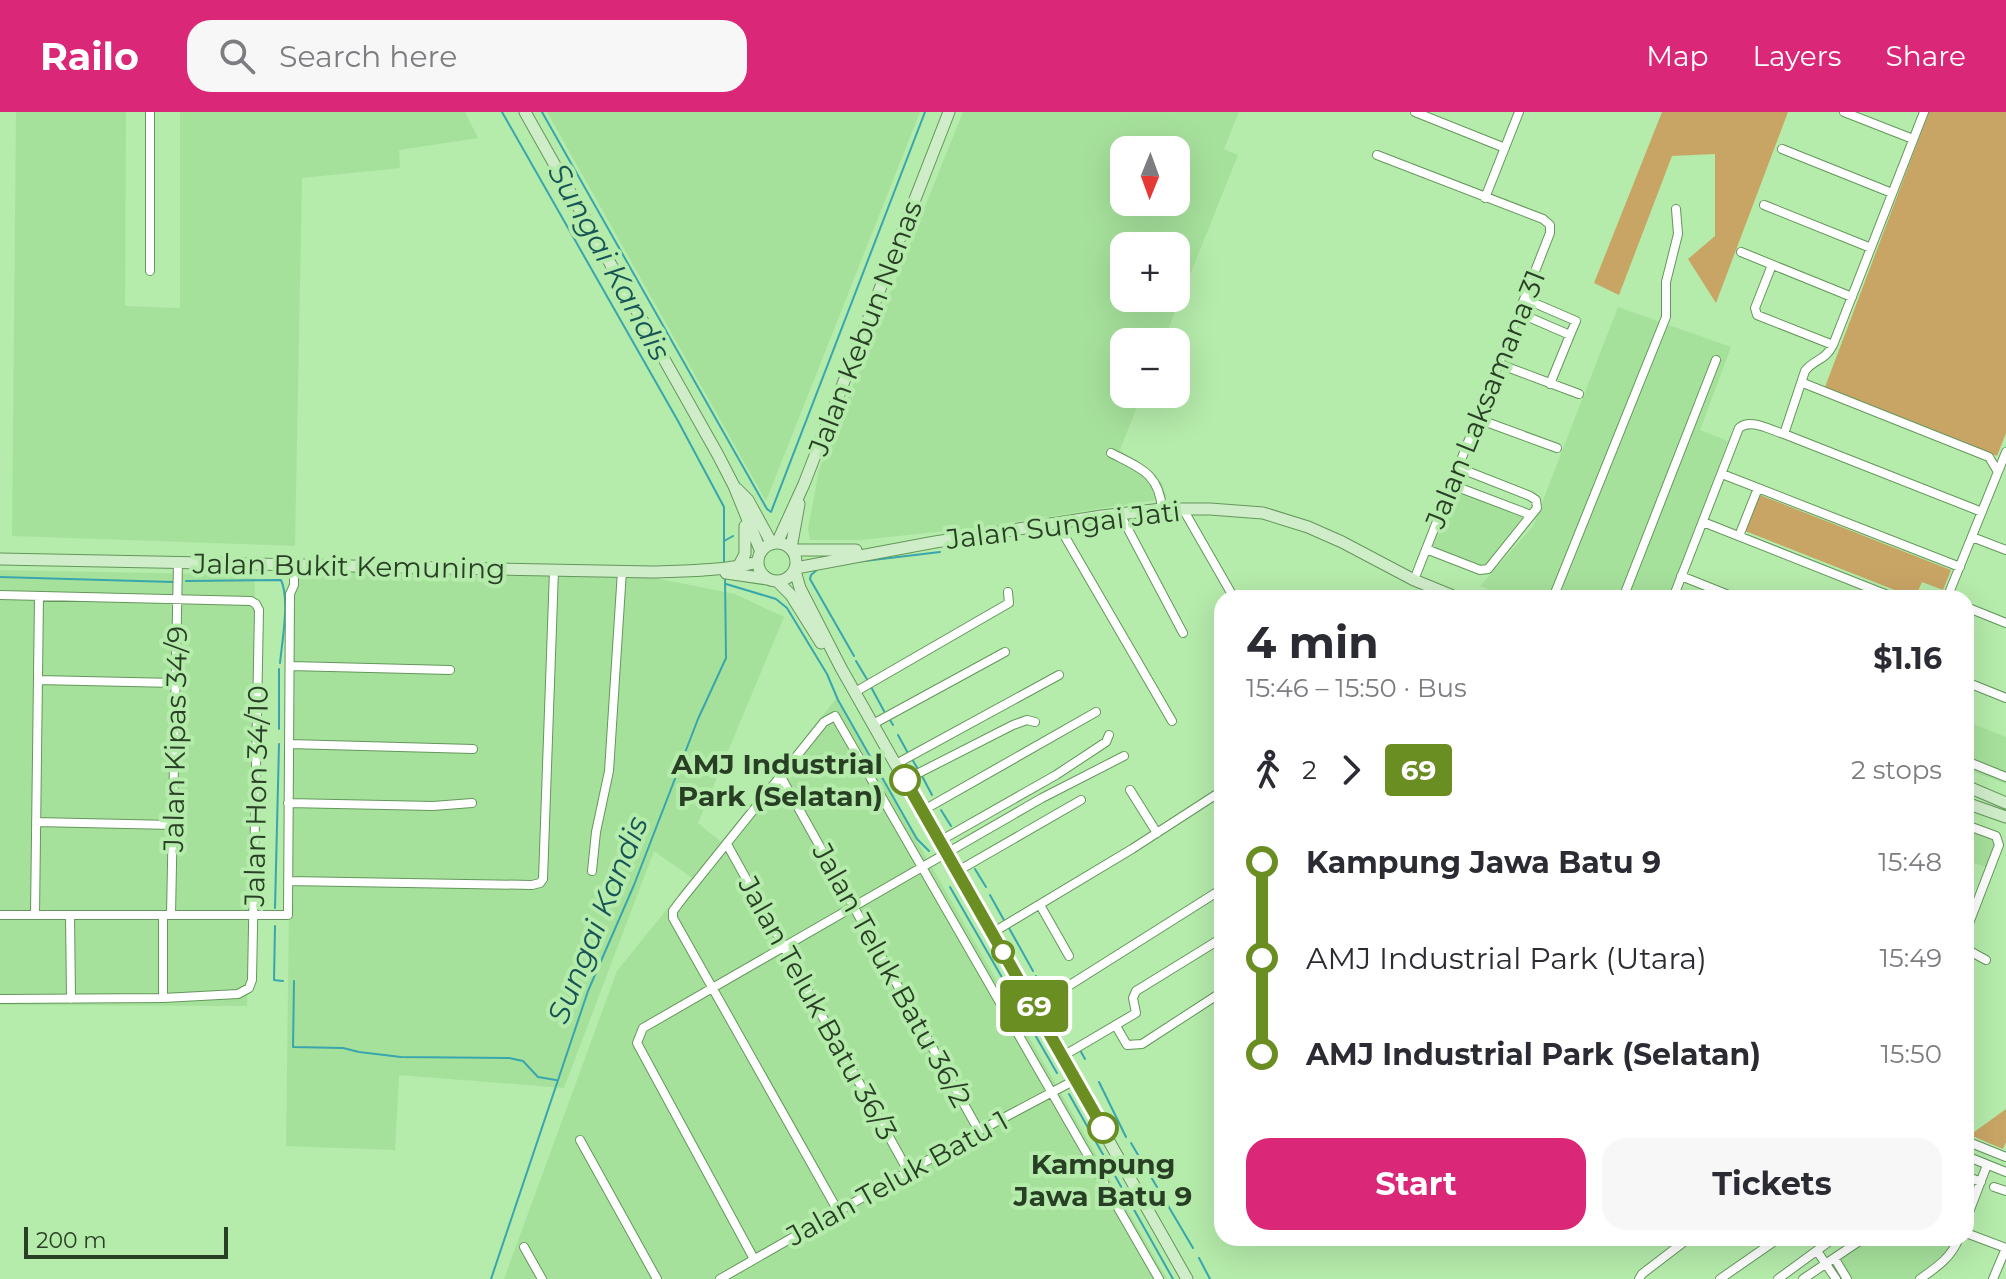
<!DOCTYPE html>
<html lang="en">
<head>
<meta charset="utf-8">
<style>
  :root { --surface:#fff; --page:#f7f7f7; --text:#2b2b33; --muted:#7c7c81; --accent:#db2777 }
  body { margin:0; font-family:Montserrat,sans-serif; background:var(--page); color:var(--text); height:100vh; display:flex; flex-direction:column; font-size:30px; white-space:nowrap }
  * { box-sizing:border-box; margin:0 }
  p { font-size:26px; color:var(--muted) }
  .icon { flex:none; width:44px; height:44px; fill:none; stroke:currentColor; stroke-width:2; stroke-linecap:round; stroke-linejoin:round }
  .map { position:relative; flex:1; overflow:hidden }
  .side { position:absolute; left:1214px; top:478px; width:760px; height:656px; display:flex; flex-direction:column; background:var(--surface); border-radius:24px; box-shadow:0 8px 32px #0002 }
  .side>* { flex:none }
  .badge { padding:0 16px; border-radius:6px; font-size:28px; line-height:52px }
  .needle { width:52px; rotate:181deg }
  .buttons { position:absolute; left:1110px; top:24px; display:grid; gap:16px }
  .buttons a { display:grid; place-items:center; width:80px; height:80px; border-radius:16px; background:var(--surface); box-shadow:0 8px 32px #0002; font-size:40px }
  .scale { position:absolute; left:24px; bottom:20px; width:204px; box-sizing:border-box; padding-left:8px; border:4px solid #293f25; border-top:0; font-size:22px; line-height:28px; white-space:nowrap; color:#293f25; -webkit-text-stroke:6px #b5ebab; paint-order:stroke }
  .map>.badge { position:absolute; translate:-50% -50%; box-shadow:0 0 0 4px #fff }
  .legs { display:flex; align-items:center; gap:12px; height:88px; padding:0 32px; font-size:26px }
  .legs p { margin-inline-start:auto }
  .headline { display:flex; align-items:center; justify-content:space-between; height:136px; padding:0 32px }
  h1 { font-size:44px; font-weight:700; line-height:60px }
  .cta { display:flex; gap:16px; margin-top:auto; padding:16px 32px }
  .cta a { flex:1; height:92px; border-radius:24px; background:var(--accent); color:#fff; font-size:32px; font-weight:700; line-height:92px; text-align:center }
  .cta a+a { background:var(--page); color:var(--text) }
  ul { padding:0 32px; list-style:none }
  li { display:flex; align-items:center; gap:28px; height:96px; font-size:30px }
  li i { display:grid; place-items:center; width:12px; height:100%; margin:0 10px; background:currentColor }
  li i::after { content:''; width:20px; height:20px; margin:-10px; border:6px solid; border-radius:50%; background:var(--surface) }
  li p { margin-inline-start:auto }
  li:first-child i { background:linear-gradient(#0000 50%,currentColor 0) }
  li:last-child i { background:linear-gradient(currentColor 50%,#0000 0) }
  header { display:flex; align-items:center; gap:48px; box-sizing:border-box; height:112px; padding:0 40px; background:var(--accent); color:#fff }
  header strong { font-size:38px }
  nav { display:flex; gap:44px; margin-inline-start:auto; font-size:28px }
  .search { width:560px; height:72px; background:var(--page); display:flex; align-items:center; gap:20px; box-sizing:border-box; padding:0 28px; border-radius:24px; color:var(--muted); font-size:30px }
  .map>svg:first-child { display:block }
  .built { fill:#a6e19c; fill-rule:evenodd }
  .green { fill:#c9a565 }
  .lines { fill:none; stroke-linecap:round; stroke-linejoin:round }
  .stream { stroke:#39a6ad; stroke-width:2 }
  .street-casing { stroke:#64975b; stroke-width:10 }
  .secondary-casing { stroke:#64975b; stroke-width:13 }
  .street { stroke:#fff; stroke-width:8 }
  .secondary { stroke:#d0edca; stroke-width:11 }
  .line-1-casing { stroke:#fff; stroke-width:18 }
  .line-1 { stroke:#6b8e23; stroke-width:12 }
  .stop-1-dot { fill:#fff; stroke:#6b8e23; stroke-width:4 }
  .labels { text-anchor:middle; stroke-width:8; stroke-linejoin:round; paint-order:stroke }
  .street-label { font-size:28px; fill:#293f25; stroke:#b5ebab }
  .stop-label { font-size:28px; font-weight:bold; fill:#293f25; stroke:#b5ebab; text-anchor:end }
  .water-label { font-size:30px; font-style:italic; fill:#175457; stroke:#b5ebab }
</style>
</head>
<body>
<header>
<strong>Railo</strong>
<div class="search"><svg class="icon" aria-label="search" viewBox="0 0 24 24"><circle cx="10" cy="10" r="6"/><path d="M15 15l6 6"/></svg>Search here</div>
<nav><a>Map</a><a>Layers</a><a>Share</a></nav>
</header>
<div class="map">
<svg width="2006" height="1167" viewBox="0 0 2006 1167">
  <rect width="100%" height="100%" fill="#b5ebab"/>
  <path class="built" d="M16 0H126L125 194 180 196V0H465L478 26 399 38 400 56 302 66 295 434 12 424Z
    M547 0H920L766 389Z
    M963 0H1239L1224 37 1238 43 1163 230H1124V282H1142L1120 338 1162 371 1167 386 983 415 861 428H810L808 417 819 358ZM1124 38H1176V90H1124ZM1124 134H1176V186H1124Z
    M1618 195 1731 235 1700 318 1728 329 1668 486H1511L1480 474 1533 414Z
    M1453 376 1527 405 1490 452 1481 456 1430 436Z
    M297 457 645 464 735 482 784 505 698 711 721 730 836 587 1167 1167H504L617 859 692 766 654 739 564 976 399 963 395 1038 286 1034 293 483Z
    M0 458 255 463 247 894 0 893Z
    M1966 609 2006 625V672L1966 657Z
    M1966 715 1994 726 1996 733 1988 756 1966 748Z
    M1867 1126H1956L1943 1148 1915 1167H1851L1838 1148Z"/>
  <path class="green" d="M1662 0H1788L1716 191 1688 147 1715 124V42L1672 44 1619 183 1594 171Z
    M1929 0H2006V321L1997 344 1825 275Z
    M1760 383 1951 458 1943 478 1922 470 1915 486 1745 419Z
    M2006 997V1030L2003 1037 1970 1023Z"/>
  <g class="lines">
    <path class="stream" d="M502 0 678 309 724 395V453
      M542 0 767 397 771 400 925 0
      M724 429 733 424
      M856 450 940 440
      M818 457 811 463 810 467 854 544
      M0 465 173 470
      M186 469 281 468C290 487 282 530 280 551
      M726 472 776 487 787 496 827 562 838 588 917 727 929 739
      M856 549 868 569
      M871 575 884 599
      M890 608 893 613
      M279 617V557
      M898 623 909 643
      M912 647 919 659
      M922 664 932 683
      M941 698 951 714
      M975 757 986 775
      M950 775 1057 961
      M990 783 1005 810
      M275 796 279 632
      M275 814 274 868 283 869
      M1009 816 1033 859
      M1036 864 1045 881
      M294 869 293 935 343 936 359 940 401 945 509 946 523 949 538 965 556 968
      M1080 938 1085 947
      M1099 970 1126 1025
      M1069 982 1173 1167
      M1131 1031 1193 1136
      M1199 1146 1210 1167
      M491 1167 588 879 634 773 698 607 726 546 725 465"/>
    <g class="street-casing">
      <path id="street" d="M150 0V159
        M1415 0 1505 36
        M1844 0 1913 27
        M1782 37 1892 81
        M1377 43 1543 107 1550 113V121L1414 468
        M1485 86 1519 0
        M1764 93 1871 136
        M1741 140 1852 185
        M1772 153 1755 196 1757 203 1833 233
        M1519 201 1570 223 1576 209 1525 187
        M1499 252 1579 282
        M1803 271 1989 345 1998 360
        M1550 272 1570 223
        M1478 307 1557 336
        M1784 322 1805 259C1814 247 1825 249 1833 233L1924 0
        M1111 341C1140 356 1159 361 1162 397
        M1722 362 1960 455
        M1452 373 1531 403
        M1183 397 1234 486
        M1120 402 1183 521
        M1703 410 1895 486
        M1057 411 1172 609
        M1739 424 1758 376
        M1972 425 2006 438
        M1426 437 1480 458 1488 457 1537 396 1536 388 1530 384 1459 356
        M1681 464 1736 486
        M0 483 251 489 256 492 259 498 252 868 249 876 238 882 163 886 0 887
        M1553 486 1666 205V170L1678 122 1676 97
        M1623 486 1716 248
        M1673 486 1739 316C1751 306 1770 318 1784 322L1982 400
        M1947 486 2006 340
        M1966 495 2006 511
        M290 554 450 558
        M38 568 176 571
        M1966 570 2006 586
        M855 580 1009 491 1008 480
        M873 612 1005 540
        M289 632 473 637
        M1966 649 2006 665
        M896 652 1059 563
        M781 665 979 1019
        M905 668 1013 613 1027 608 1035 610
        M1130 678 1157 721
        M288 691 433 694 472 691
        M922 699 1096 600
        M36 710 173 713
        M1966 713 1996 724 1999 733 1966 819
        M938 730 1056 663 1106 630 1109 623
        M728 734 908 1059
        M592 759 596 720 609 659 622 459
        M956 760 1081 688
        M288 769 532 773 540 771 543 767 554 458
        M1040 793 1069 844
        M0 803H288L290 482 294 473V453
        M35 803 39 484
        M70 803 71 887
        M171 803 178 450
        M992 821 1132 737 1217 682
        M1966 837 1986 848
        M163 886V803
        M1035 895 1222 777
        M1116 914 1127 933 1142 932 1222 880
        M1063 944 1136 901 1133 886 1136 879 1222 826
        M580 1028 657 1167
        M1966 1029 2006 1045
        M1966 1044 2006 1060
        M1966 1064 1981 1070
        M1994 1075 2006 1079
        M838 1099 673 806V799L682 787 824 610 835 604 1159 1167
        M1966 1108 1987 1053
        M1966 1121 2006 1136
        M524 1135 542 1167
        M1817 1139 1836 1167
        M754 1147 637 931 643 916 1042 686 1124 644
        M1835 1147 1847 1167
        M720 1167 979 1019 1075 968
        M1639 1167 1642 1162 1689 1126
        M1720 1167 1779 1126
        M1778 1167 1834 1126
        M1803 1167 1864 1126
        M1920 1167C1937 1155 1951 1146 1959 1126
        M1993 1167 2006 1136"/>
    </g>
    <g class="secondary-casing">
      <path id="secondary" d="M525 0 718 343 734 374 761 440
        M737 377 748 388 772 432
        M758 450a19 19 0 1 1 38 0a19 19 0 1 1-38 0Z
        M777 431 804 372 949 0
        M791 436 799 392
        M793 438H856
        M0 447 651 460C687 459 723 459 758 450
        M738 455 745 442V414
        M796 456 935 430 1102 404 1162 397H1210L1263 401 1308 415 1342 430 1414 468 1458 486
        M795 459 800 476 841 556 1187 1167
        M726 461 767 467
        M777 469 791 483 821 531
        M1966 674 2006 691
        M1966 691 2006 705"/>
    </g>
    <use href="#street" class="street"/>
    <use href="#secondary" class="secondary"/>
  </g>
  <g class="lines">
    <g class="line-1-casing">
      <path id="line-1" d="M905 668 1103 1016"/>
    </g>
    <use href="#line-1" class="line-1"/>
  </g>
  <g class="stop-1-dot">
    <circle cx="905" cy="668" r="14"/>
    <circle cx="1003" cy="840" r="10"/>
    <circle cx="1103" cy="1016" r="14"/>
  </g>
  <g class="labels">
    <g class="street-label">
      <text transform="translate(865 216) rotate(-69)" y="10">Jalan Kebun Nenas</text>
      <text transform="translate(1485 287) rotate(-68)" y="10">Jalan Laksamana 31</text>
      <text transform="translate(1063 413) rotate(-7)" y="10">Jalan Sungai Jati</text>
      <text transform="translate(349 454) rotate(1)" y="10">Jalan Bukit Kemuning</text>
      <text transform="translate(175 627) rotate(-89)" y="10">Jalan Kipas 34/9</text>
      <text transform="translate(256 684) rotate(-89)" y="10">Jalan Hon 34/10</text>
      <text transform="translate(892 863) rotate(61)" y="10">Jalan Teluk Batu 36/2</text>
      <text transform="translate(818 896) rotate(61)" y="10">Jalan Teluk Batu 36/3</text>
      <text transform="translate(897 1066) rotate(-29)" y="10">Jalan Teluk Batu 1</text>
    </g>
    <g class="stop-label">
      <text x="883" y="662">AMJ Industrial<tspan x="883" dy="32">Park (Selatan)</tspan></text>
      <text x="1103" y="1062" text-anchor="middle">Kampung<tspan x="1103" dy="32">Jawa Batu 9</tspan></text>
    </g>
    <g class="water-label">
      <text transform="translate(609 150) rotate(61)" y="10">Sungai Kandis</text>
      <text transform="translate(598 808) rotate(-68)" y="10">Sungai Kandis</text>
    </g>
  </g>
</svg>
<div class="buttons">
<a><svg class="needle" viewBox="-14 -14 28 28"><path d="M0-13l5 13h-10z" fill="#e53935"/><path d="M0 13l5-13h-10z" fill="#7c7c81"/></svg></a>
<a>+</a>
<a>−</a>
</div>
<div class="scale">200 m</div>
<b class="badge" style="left:1034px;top:894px;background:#6b8e23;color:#fff">69</b>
<section class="side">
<div class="headline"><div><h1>4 min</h1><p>15:46 – 15:50 · Bus</p></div><b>$1.16</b></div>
<div class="legs"><svg class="icon" aria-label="walk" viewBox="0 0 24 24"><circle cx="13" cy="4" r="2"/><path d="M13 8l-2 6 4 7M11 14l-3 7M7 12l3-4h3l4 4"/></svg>2<svg class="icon" aria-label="forward" viewBox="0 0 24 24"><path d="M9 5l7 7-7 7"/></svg><b class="badge" style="background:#6b8e23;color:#fff">69</b><p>2 stops</p></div>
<ul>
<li><i style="color:#6b8e23"></i><b>Kampung Jawa Batu 9</b><p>15:48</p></li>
<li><i style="color:#6b8e23"></i><span>AMJ Industrial Park (Utara)</span><p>15:49</p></li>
<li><i style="color:#6b8e23"></i><b>AMJ Industrial Park (Selatan)</b><p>15:50</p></li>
</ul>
<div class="cta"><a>Start</a><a>Tickets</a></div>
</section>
</div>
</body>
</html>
